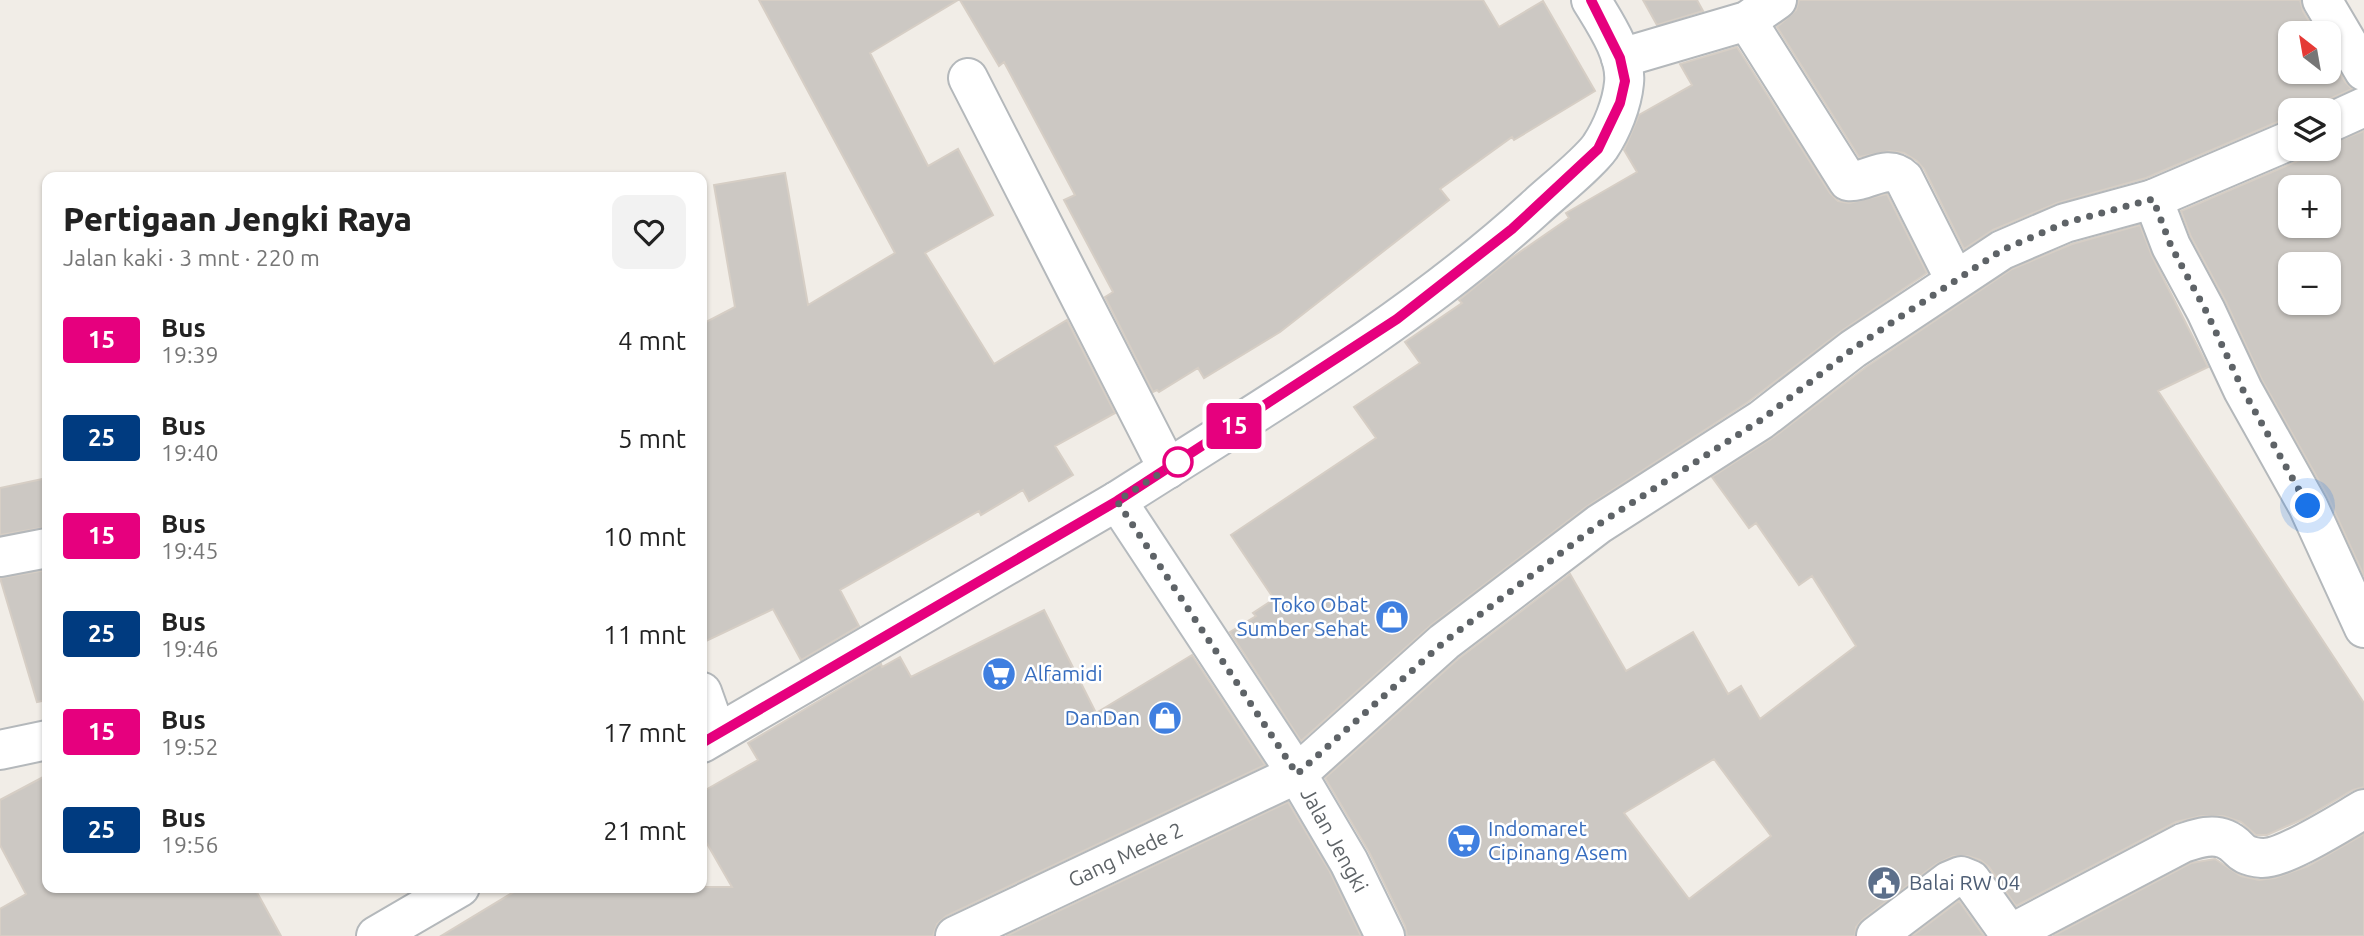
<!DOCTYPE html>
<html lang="id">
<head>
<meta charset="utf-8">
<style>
  :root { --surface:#fff; --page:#f2f2f2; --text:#222; --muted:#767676 }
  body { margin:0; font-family:Ubuntu,sans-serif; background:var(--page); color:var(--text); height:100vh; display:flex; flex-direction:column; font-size:26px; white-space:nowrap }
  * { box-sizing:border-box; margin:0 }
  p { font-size:23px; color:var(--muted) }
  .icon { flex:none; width:38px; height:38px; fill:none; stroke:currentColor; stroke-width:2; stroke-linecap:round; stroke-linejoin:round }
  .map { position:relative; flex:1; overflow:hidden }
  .panel { position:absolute; left:42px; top:172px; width:665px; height:721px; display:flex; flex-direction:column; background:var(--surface); border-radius:14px; box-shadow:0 2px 5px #0004 }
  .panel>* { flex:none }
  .badge { padding:0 14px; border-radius:5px; font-size:24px; line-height:46px }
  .needle { width:46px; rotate:329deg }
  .controls { position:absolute; left:2278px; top:21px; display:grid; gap:14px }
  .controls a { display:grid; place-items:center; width:63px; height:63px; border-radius:14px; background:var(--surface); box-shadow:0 2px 5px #0004; font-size:35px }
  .you { position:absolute; width:35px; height:35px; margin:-18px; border:5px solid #fff; border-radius:50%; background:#1a73e8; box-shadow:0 0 0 10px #1a73e833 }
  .map>.badge { position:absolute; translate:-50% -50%; box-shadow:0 0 0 4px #fff }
  .round { display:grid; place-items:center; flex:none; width:74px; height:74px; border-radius:14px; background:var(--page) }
  .overview { display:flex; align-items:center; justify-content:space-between; height:119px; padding:0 21px }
  h1 { font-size:33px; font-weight:800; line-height:52px }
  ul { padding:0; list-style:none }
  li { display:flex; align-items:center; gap:21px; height:98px; padding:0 21px }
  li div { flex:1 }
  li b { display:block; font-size:26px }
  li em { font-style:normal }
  li .badge { min-width:77px; font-weight:700; text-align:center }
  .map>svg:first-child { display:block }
  .building { fill:#ccc8c3; stroke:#d6cec5; stroke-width:2; fill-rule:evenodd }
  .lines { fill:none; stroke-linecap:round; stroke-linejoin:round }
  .street-casing { stroke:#b4b8bb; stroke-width:42 }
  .secondary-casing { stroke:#b5babe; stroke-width:42 }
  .street { stroke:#fff; stroke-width:38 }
  .secondary { stroke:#fff; stroke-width:38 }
  .line-casing { stroke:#fff; stroke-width:16 }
  .line { stroke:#e6007e; stroke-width:10 }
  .walk { stroke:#5e6367; stroke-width:7; stroke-dasharray:0 12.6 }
  .stop-dot { fill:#fff; stroke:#e6007e; stroke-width:3.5 }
  .labels { text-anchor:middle; stroke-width:5; stroke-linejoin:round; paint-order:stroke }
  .shop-label { font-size:21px; fill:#366cbe; stroke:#fff; text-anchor:end }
  .street-label { font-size:21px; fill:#5e6367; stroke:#fff }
  .service-label { font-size:21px; fill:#4e5e75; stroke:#fff; text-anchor:start }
</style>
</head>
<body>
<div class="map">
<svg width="2364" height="936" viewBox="0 0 2364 936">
  <rect width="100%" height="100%" fill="#f1ede7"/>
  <path class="building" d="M759 0H958L870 53 928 166 958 149 993 215 925 253 994 364 1067 320 1115 413 1055 446 1073 475 1029 501 1023 490 981 515 979 511 840 590 859 626 801 660 773 609 702 643V324L735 307 714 185 785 173 808 305 895 253Z
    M960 0H1483L1499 27 1543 1 1595 91 1514 140 1512 137 1440 189 1449 200 1280 332 1204 378 1198 368 1159 392 1157 390 1153 392 1105 297 1113 292 1064 200 1075 195 1004 62 999 66Z
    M1643 0H1697L1703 11 1657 25Z
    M1799 0H2300L2303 11 2316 33H2291V72H2329V55L2345 82 2352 89 2320 103 2311 110H2291V119L2282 120 2146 178 2057 203 1993 230 1964 249 1924 169 1917 161 1904 153 1890 151 1859 157 1777 27 1796 10Z
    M1737 47 1830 193 1838 201 1849 203 1887 194 1927 273 1840 332 1748 402 1586 507 1431 625 1301 741 1230 632 1256 616 1253 613 1274 599 1231 535 1376 438 1354 407 1420 363 1405 342 1462 303 1459 300 1507 261 1569 218 1566 213 1637 172 1624 150 1639 115 1692 85 1680 64Z
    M2364 131V576L2327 495 2262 380 2226 302 2191 237 2181 211 2300 160 2310 149H2329V144ZM2291 187H2329V226H2291ZM2291 264H2329V303H2291Z
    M2140 225 2152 256 2208 367 2158 391 2364 703V787L2353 790 2303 819 2267 835H2256L2241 822 2223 816H2201L2176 822 2016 906 1989 867 1980 860 1968 856H1953L1936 864 1863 919 1856 927 1855 936H1407L1405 926 1369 852 1325 778 1458 659 1570 574 1626 671 1693 632 1728 694 1741 686 1760 719 1856 646 1812 576 1799 585 1756 523 1749 528 1712 477 1774 437 1866 367 2012 269 2072 244ZM1714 759 1771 836 1689 899 1624 813Z
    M47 478V527L0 535V488Z
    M47 570V700L37 702 0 578Z
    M1044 610 1096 713 1192 655 1265 765 946 916 937 924 933 936H441L522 887H732L702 835V792L758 760 748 743 881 664 882 667 900 657 911 677Z
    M47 775V887H254L281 936H0V909L26 894 0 845V800Z
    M1288 802 1330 872 1361 936H1006Z
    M2364 834V936H2053L2191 863 2215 859 2241 876 2259 880 2275 878 2308 866Z
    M1959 901 1984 936H1912Z"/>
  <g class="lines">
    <g class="street-casing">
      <g id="street">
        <path d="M2322 0 2364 71"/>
        <path d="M1747 21 1848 181C1867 183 1887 162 1904 179L1955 280"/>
        <path d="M1621 58 1747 21 1777 0"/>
        <path d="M968 78 1168 469"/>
        <path d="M2329 123 2364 107"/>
        <path d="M2153 199 2171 246 2206 311 2243 390 2308 506 2364 628"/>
        <path d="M0 557 47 548"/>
        <path d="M702 692 717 734"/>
        <path d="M702 743 1117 501"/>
        <path d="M0 750 47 740"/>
        <path d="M2010 934 2183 843C2196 839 2211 833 2225 839 2242 846 2236 856 2262 858 2284 859 2343 821 2364 809"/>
        <path d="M376 936 460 887"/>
        <path id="s1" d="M955 936 1297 774 1444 642 1599 524 1761 420 1853 349 2002 250 2065 223 2153 199 2291 140"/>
        <path d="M1876 936 1949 881 1961 876 1971 880 2011 936"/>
      </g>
    </g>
    <g class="secondary-casing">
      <path id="secondary" d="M1385 936 1349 862 1297 774 1117 501C1259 410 1409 323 1534 209 1551 193 1588 164 1600 147 1612 129 1622 104 1624 83 1627 55 1605 23 1591 0"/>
    </g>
    <use href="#street" class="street"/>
    <use href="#secondary" class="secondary"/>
  </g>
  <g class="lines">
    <g class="line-casing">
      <path id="line" d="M702 743 1117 501 1397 319 1512 229 1598 149 1620 103 1625 81 1620 58 1591 0"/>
    </g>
    <use href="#line" class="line"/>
    <path class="walk" d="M1178 462 1117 501 1297 774 1444 642 1599 524 1761 420 1853 349 1894 321 2002 250 2065 223 2153 199 2171 246 2206 311 2243 390 2308 506"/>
  </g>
  <defs>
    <g id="shop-disc" transform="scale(1.75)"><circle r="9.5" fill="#3f7fe0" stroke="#fff"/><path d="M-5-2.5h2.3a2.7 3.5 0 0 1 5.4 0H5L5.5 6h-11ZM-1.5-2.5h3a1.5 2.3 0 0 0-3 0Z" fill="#fff"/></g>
    <g id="supermarket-disc" transform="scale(1.75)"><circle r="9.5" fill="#3f7fe0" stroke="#fff"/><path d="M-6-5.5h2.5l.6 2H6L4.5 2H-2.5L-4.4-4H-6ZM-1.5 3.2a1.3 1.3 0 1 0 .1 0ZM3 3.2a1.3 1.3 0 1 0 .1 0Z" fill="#fff"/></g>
    <g id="civic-disc" transform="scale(1.75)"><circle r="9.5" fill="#5c6f8a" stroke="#fff"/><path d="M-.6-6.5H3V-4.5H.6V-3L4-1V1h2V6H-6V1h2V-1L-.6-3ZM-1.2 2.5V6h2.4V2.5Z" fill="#fff"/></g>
  </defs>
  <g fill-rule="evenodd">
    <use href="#shop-disc" x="1392" y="617"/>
    <use href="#supermarket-disc" x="999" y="674"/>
    <use href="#shop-disc" x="1165" y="718"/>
    <use href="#supermarket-disc" x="1464" y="841"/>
    <use href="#civic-disc" x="1884" y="883"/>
  </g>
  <circle class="stop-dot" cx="1178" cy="462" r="14"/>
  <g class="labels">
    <g class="shop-label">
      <text x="1368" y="612">Toko Obat<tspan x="1368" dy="24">Sumber Sehat</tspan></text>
      <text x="1024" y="681" text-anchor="start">Alfamidi</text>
      <text x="1140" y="725">DanDan</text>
      <text x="1488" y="836" text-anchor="start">Indomaret<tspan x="1488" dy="24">Cipinang Asem</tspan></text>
    </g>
    <g class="street-label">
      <text transform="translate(1334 840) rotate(61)" y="7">Jalan Jengki</text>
      <text dy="7" stroke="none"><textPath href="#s1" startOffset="189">Gang Mede 2</textPath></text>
    </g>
    <g class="service-label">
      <text x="1909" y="890">Balai RW 04</text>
    </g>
  </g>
</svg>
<div class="controls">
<a><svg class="needle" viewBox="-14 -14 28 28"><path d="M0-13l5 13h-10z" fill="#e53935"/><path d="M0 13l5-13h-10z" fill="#767676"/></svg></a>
<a><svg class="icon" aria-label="layers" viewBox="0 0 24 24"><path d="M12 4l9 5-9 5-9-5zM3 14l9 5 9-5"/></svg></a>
<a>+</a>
<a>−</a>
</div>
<div class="you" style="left:2308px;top:506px"></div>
<b class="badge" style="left:1234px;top:426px;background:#e6007e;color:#fff">15</b>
<section class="panel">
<div class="overview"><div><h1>Pertigaan Jengki Raya</h1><p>Jalan kaki · 3 mnt · 220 m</p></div><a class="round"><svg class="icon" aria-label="heart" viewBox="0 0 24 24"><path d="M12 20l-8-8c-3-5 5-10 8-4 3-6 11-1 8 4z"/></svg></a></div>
<ul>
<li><span class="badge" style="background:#e6007e;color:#fff">15</span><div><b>Bus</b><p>19:39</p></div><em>4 mnt</em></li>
<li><span class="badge" style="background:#003b80;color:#fff">25</span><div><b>Bus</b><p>19:40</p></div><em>5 mnt</em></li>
<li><span class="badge" style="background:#e6007e;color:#fff">15</span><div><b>Bus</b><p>19:45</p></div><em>10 mnt</em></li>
<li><span class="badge" style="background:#003b80;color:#fff">25</span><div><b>Bus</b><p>19:46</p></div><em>11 mnt</em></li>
<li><span class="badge" style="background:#e6007e;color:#fff">15</span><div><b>Bus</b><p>19:52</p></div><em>17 mnt</em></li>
<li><span class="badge" style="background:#003b80;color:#fff">25</span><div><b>Bus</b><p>19:56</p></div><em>21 mnt</em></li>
</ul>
</section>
</div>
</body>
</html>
